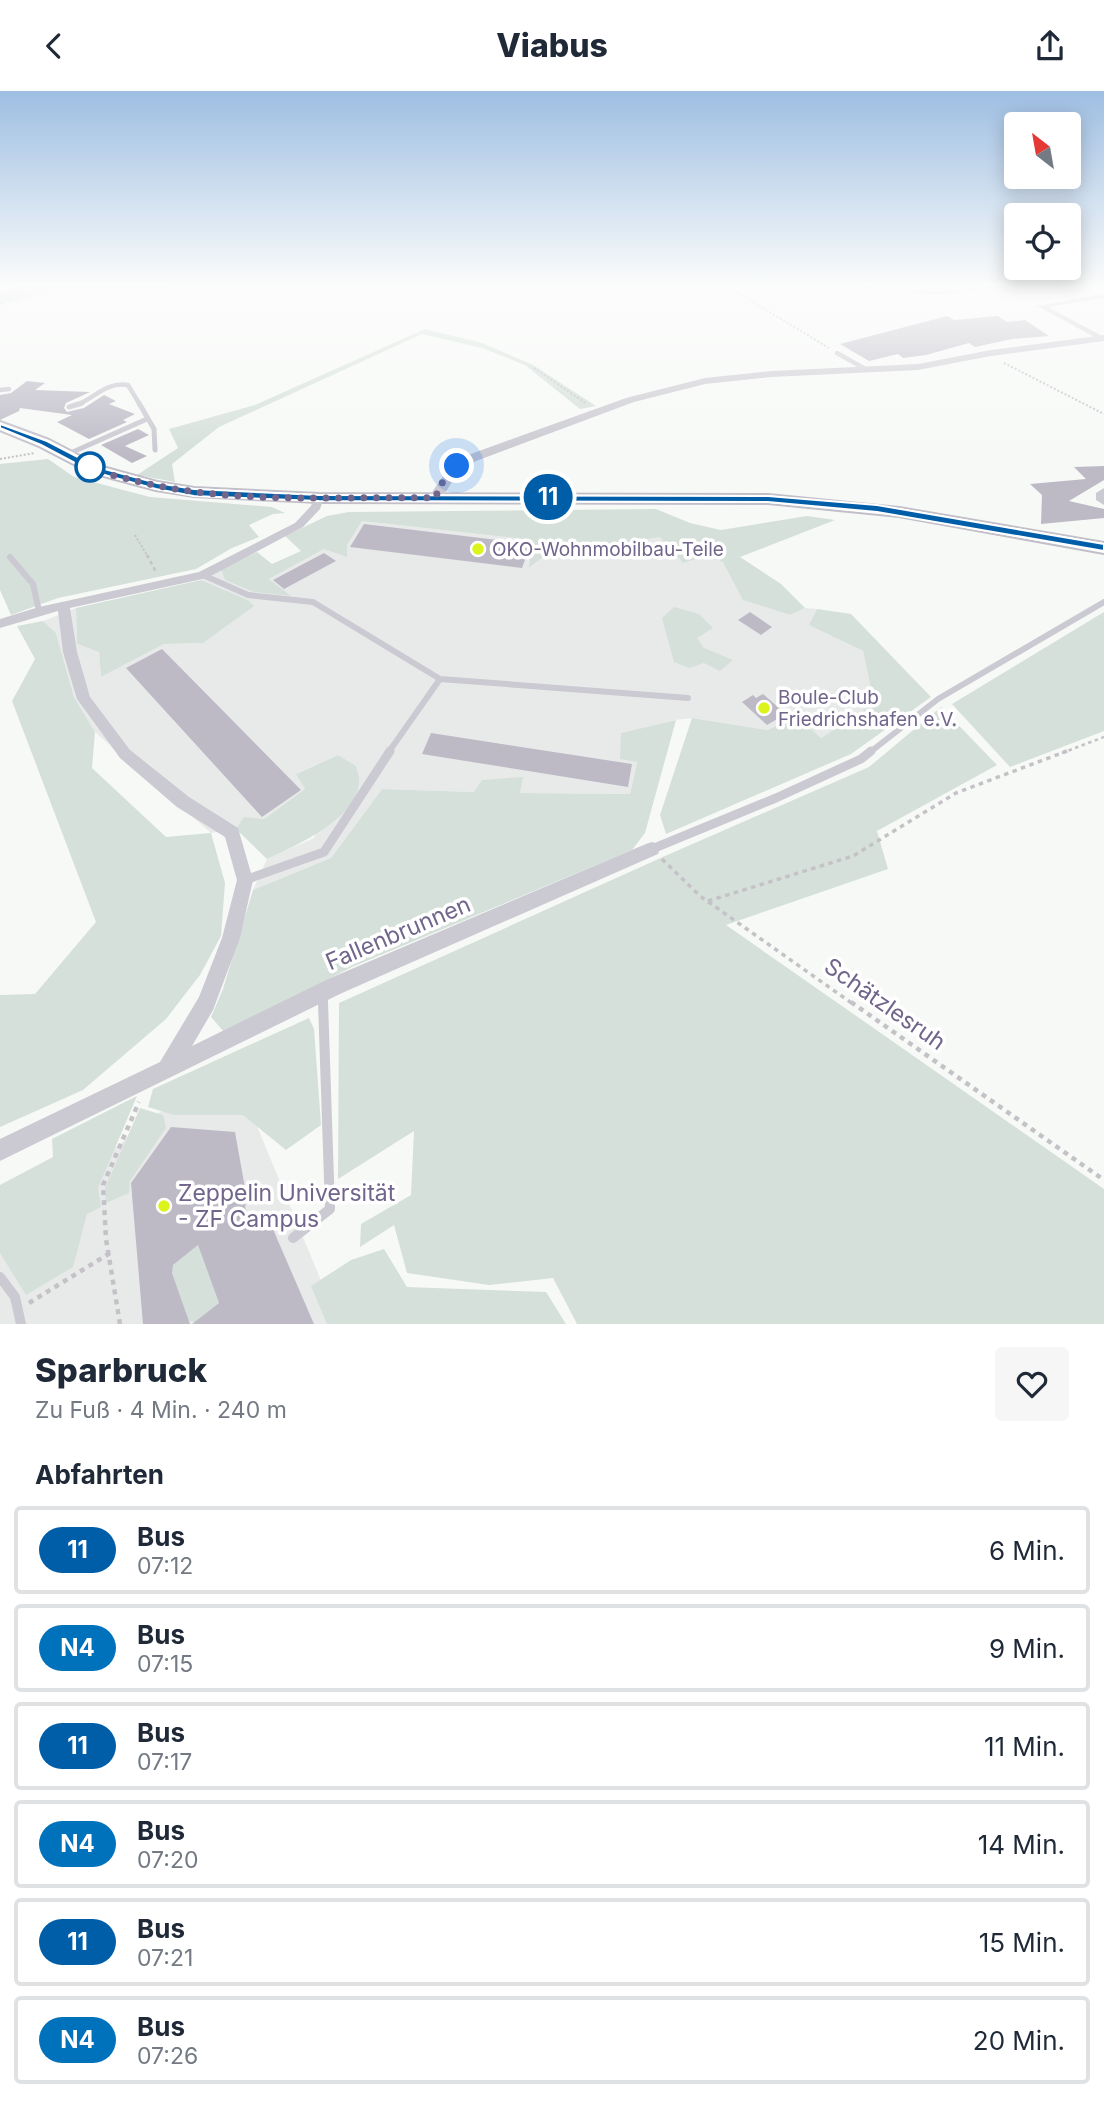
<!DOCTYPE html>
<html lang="de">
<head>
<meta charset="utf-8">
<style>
  :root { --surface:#fff; --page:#f6f6f7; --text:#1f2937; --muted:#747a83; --line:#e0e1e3 }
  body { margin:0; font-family:Inter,sans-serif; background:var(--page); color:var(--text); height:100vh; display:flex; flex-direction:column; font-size:26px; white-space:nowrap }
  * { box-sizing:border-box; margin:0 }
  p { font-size:23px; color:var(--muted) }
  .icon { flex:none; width:38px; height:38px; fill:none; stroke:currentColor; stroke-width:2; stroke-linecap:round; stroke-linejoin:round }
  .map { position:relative; height:1233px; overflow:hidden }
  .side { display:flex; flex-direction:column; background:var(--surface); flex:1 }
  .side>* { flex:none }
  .badge { padding:0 14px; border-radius:23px; font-size:24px; line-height:46px }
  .needle { width:46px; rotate:329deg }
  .fabs { position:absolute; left:1004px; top:21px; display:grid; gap:14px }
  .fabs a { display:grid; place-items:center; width:77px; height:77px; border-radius:7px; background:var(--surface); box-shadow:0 4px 18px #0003; font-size:35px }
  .you { position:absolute; width:35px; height:35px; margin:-18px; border:5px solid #fff; border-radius:50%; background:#1a73e8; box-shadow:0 0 0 10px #1a73e833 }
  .map>.badge { position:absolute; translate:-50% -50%; box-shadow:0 0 0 4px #fff }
  h2 { padding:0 35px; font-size:26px; line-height:63px }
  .round { display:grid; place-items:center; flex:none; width:74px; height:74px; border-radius:7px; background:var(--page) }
  .headline { display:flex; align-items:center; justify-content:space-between; height:119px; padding:0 35px }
  h1 { font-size:33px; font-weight:800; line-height:52px }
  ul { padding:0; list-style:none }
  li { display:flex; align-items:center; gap:21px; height:88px; margin:0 14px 10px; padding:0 21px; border:4px solid var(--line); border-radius:7px }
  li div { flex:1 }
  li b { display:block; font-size:26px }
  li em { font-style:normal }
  li .badge { min-width:77px; font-weight:700; text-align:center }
  header { display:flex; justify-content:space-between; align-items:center; height:91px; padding:0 35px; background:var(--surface); font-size:32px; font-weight:800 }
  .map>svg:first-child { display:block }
  .built { fill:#e8eaea }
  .green { fill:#d5e0da }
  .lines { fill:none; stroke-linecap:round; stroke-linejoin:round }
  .stream { stroke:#d0ceda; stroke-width:2.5 }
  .building { fill:#bdbac6 }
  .secondary-casing { stroke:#c2bfc9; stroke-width:4 }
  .trunk-casing { stroke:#bdbbc2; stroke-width:3 }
  .path-far3 { stroke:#c4c2c7; stroke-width:2; stroke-dasharray:2 2; stroke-linecap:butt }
  .path-far2 { stroke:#c4c2c7; stroke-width:2.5; stroke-dasharray:3.5 3.5; stroke-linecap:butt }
  .path-far1 { stroke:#c4c2c7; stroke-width:3.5; stroke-dasharray:4.5 4.5; stroke-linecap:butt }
  .path { stroke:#c4c2c7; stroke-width:4.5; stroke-dasharray:5 5; stroke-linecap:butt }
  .service-far4 { stroke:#cbc9d1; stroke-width:4.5 }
  .service-far3 { stroke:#cbc9d1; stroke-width:5 }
  .service-far2 { stroke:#cbc9d1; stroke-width:6 }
  .service-far1 { stroke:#cbc9d1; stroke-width:9 }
  .service { stroke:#cbc9d1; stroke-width:10 }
  .minor { fill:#cbc9d1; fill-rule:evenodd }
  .tertiary { fill:#cbc9d1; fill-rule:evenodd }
  .secondary { fill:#fff; fill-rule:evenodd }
  .trunk { fill:#fff; fill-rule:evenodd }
  .line { fill:#005ea8; stroke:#fff; stroke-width:2 }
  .walk { stroke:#71658b; stroke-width:7; stroke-dasharray:0 12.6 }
  .stop-dot { fill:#fff; stroke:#005ea8; stroke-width:3.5 }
  .poi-dot { fill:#dcf41c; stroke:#fff; stroke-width:2.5 }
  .labels { text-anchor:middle; stroke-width:7; stroke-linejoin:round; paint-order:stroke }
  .poi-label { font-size:19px; fill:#71658b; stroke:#fff; text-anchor:start }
  .near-street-label { font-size:23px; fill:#71658b; stroke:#fff }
  .near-poi-label { font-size:23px; fill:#71658b; stroke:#fff; text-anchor:start }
</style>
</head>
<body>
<header><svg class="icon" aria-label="back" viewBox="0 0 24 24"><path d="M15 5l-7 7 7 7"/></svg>Viabus<svg class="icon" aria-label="share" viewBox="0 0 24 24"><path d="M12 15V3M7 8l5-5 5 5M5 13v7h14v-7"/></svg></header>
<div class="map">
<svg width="1104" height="1233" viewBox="0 0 1104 1233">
  <rect width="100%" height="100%" fill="#f7f9f7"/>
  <path class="built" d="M362 430 533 449 530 477 546 464 660 445 683 472 707 465 724 471 744 509 790 524 805 517 817 518 810 534 863 560 874 612 821 647 798 626 767 639 692 627 675 629 622 642 637 670 630 703 520 702 522 686 474 701 382 698 331 767 253 799 267 768 314 747 338 664 297 682 305 698 264 728 245 727 236 738 211 742 95 641 74 606 56 542 43 530 76 517 77 553 99 561 101 586 164 553 203 552 248 509 201 489 221 478 289 504 269 488 324 458 347 454Z
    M190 997 247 1011 339 1233H0V1141L76 1088Z"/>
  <path class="green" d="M25 194H203L142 199 49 198 0 213V202Z
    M425 238 482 252 533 274 596 315 580 318 525 274 482 257 422 243 219 336 172 373 175 391 137 384 178 357 169 338 255 314Z
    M48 368 74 386 150 406 272 416 285 422 273 423 249 434 259 446 232 457 196 478 58 507 11 524 0 499V373Z
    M656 418 690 432 721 439 807 425 835 429 740 466 781 493 805 517 790 524 743 509 723 471 707 465 683 472 660 446 546 464 529 477 532 449 362 430 347 454V466L324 458 269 488 291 505 254 501 225 489 221 478 257 461 272 473 301 460 285 445 327 425 349 421Z
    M201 489 248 509 254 515 203 552 164 553 101 586 99 561 77 553 76 517Z
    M674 516 699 523 713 537 697 547 704 557 733 569 720 580 704 572 689 577 674 571 662 527Z
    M817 518 851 523 931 606 851 663 666 743 660 724 692 627 767 639 798 626 821 647 874 612 863 560 809 534Z
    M1104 521V640L1010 676 952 613Z
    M43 530 56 542 74 606 95 641 92 677 166 746 211 742 225 792 221 845 200 884 166 928 83 999 0 1036V904L35 903 96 831 12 610 35 568 17 535Z
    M941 616 997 674 877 740 888 778 726 834 1104 1098V1233H577L553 1187 489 1194 407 1182 394 1134 360 1156 361 1133 411 1104 414 1040 338 1088 339 912 665 765 869 676Z
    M676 629 645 742 632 759 352 876 224 941 211 926 223 898 253 799 331 767 382 698 474 701 482 689 523 686 520 702 630 703 637 671 620 668 621 642Z
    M338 664 356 675C357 680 360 687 359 692 356 728 296 755 267 768L236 738 244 726 264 728 305 698 296 683Z
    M309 927 314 938 321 1034 286 1059 243 1024H174L148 1016 153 998Z
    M137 1005 98 1097 101 1116 87 1123 73 1176 26 1204 0 1162V1094L53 1066 52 1048Z
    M140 1017 163 1024 166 1037 130 1090 129 1102 106 1112 105 1097Z
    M198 1154 219 1212 195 1231 189 1230 172 1182 173 1174Z
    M384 1158 407 1196 546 1201 566 1233H327L311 1195 351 1169Z"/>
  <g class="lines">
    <path class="stream" d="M119 194H123
      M624 194H683
      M840 194 936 202 1021 194"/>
  </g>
  <path class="building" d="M947 225 954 229 998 225 1007 231 1025 229 1049 245 1012 248 975 256 969 252 926 264 903 267 898 263 869 270 840 253Z
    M27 290 45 292 35 299 90 301 66 312 64 317 67 321 84 317 104 304 116 310 109 313 135 323 123 329 127 331 89 348 57 331 72 324 20 317 19 320 0 329V304L11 302Z
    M138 338 149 344 125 355 147 365 132 372 101 354Z
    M1104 375V389L1069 410 1104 418V427L1041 433 1042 404 1030 393 1086 388 1074 376Z
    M364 433 531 453 522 477 350 456Z
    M324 462 336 470 284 498 273 489Z
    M750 521 772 536 761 544 738 529Z
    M162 558 301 699 262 726 126 577Z
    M763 603 786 623 767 634 742 611 753 604 756 607Z
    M431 642 632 673 628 696 422 663Z
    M171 1036 235 1041 247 1108 245 1116 255 1140 269 1129 314 1233H192L219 1212 198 1154 173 1174 172 1182 190 1233H143L131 1092Z"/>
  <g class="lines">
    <g class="secondary-casing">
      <path id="secondary" d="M0 331 49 349 99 375 157 391 194 397 319 403 768 404 899 417 1104 452V462L899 425 768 412 319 411 194 405 156 399 89 381 39 355 0 339Z"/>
    </g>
    <g class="trunk-casing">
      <path id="trunk" d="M6 194H23L0 202V195Z"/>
    </g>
    <path class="path-far3" d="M725 194 829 257
      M0 213 52 200 169 199 212 194
      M1004 272 1104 323
      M534 277 587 313
      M0 368 35 362
      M135 444 148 466"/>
    <path class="path-far2" d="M147 464 156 481
      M1062 662 1104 646"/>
    <path class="path-far1" d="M662 768 700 805 853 913
      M708 810 853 765 956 702 1067 660"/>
    <path class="path" d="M851 911 1104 1089
      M29 1212 110 1162
      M120 1233 106 1148 103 1094 139 1011"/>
    <path class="service-far4" d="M837 262 867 279
      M0 299 9 298
      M77 314C94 307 108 290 128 294L140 314"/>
    <path class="service-far3" d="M139 312 154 338 155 359
      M69 316 82 312
      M66 364 147 328"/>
    <path class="service-far2" d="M10 466 33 493 39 520
      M203 484 248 504 313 511 440 588 388 662
      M440 588 688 607
      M869 662 938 608 1104 511"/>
    <path class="service-far1" d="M652 758 776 707 861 668 871 660
      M245 789 324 761 390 660
      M323 903V913"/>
    <path class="service" d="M293 1147 330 1118 323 911
      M0 1186 15 1206 21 1233"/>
    <path class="minor" d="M1104 203V207L1048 216 1104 246 1102 250 1037 215Z
      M1104 397V414L1096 409V402Z
      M319 404 324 407 320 418 303 436 207 487 70 517 77 561 90 606 130 659 189 706 238 737 253 789 240 847 213 919 192 955 328 888 646 753 652 751 658 753 660 758 658 763 342 902 0 1070V1048L160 971 199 906 222 847 237 789 225 746 177 716 120 667 77 608 63 561 58 520 0 537V528L39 516 199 481 295 432 311 415 315 405Z"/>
    <path class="tertiary" d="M1104 244V250L991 265 918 279 771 286 705 293 634 311 476 370 455 386 440 410 435 411 428 407 446 381 468 364 626 307 705 287 771 280 918 273 991 259Z"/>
    <use href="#secondary" class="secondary"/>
    <use href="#trunk" class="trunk"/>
  </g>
  <linearGradient id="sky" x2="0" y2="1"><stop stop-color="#9ebee2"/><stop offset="0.53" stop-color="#fbfcfb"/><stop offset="1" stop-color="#fbfcfb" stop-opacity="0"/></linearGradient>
  <rect width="1104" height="366" fill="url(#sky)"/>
  <path class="line" d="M0 333 47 350 97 376 157 392 194 398 319 404 768 405 877 414 1104 453V460L877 421 768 411 319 410 194 405 156 398 90 380 41 354 0 337Z"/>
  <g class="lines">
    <path class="walk" d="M90 376C104 383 121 386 136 390 233 414 335 405 435 407L442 392 457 375"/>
  </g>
  <circle class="stop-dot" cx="90" cy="376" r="14"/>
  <g class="poi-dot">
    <circle cx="478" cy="458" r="7"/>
    <circle cx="764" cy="617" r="7"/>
    <circle cx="164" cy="1115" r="7"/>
  </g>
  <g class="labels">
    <g class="poi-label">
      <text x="492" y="465">OKO-Wohnmobilbau-Teile</text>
      <text x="778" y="613">Boule-Club<tspan x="778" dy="22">Friedrichshafen e.V.</tspan></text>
    </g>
    <g class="near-street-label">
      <text transform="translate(398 842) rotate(-23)" y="8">Fallenbrunnen</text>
      <text transform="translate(885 913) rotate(35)" y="8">Schätzlesruh</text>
    </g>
    <g class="near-poi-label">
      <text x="178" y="1110">Zeppelin Universität<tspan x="178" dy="26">- ZF Campus</tspan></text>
    </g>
  </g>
</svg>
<div class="fabs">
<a><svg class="needle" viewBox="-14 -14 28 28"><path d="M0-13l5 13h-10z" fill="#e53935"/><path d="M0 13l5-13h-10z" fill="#747a83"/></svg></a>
<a><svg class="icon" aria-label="locate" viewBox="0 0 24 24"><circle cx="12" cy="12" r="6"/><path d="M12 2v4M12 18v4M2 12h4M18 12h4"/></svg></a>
</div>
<div class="you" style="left:457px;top:375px"></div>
<b class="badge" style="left:548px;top:406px;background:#005ea8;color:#fff">11</b>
</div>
<section class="side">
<div class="headline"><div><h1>Sparbruck</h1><p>Zu Fuß · 4 Min. · 240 m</p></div><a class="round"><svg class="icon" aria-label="heart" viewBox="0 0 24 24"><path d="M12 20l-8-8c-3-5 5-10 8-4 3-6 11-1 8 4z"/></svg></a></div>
<h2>Abfahrten</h2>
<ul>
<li><span class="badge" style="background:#005ea8;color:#fff">11</span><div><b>Bus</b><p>07:12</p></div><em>6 Min.</em></li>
<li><span class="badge" style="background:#0072bc;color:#fff">N4</span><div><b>Bus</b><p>07:15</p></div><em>9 Min.</em></li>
<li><span class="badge" style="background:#005ea8;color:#fff">11</span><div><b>Bus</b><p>07:17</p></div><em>11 Min.</em></li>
<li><span class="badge" style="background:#0072bc;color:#fff">N4</span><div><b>Bus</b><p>07:20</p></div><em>14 Min.</em></li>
<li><span class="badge" style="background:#005ea8;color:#fff">11</span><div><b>Bus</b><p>07:21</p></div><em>15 Min.</em></li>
<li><span class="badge" style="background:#0072bc;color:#fff">N4</span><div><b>Bus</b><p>07:26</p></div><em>20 Min.</em></li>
</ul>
</section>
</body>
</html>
